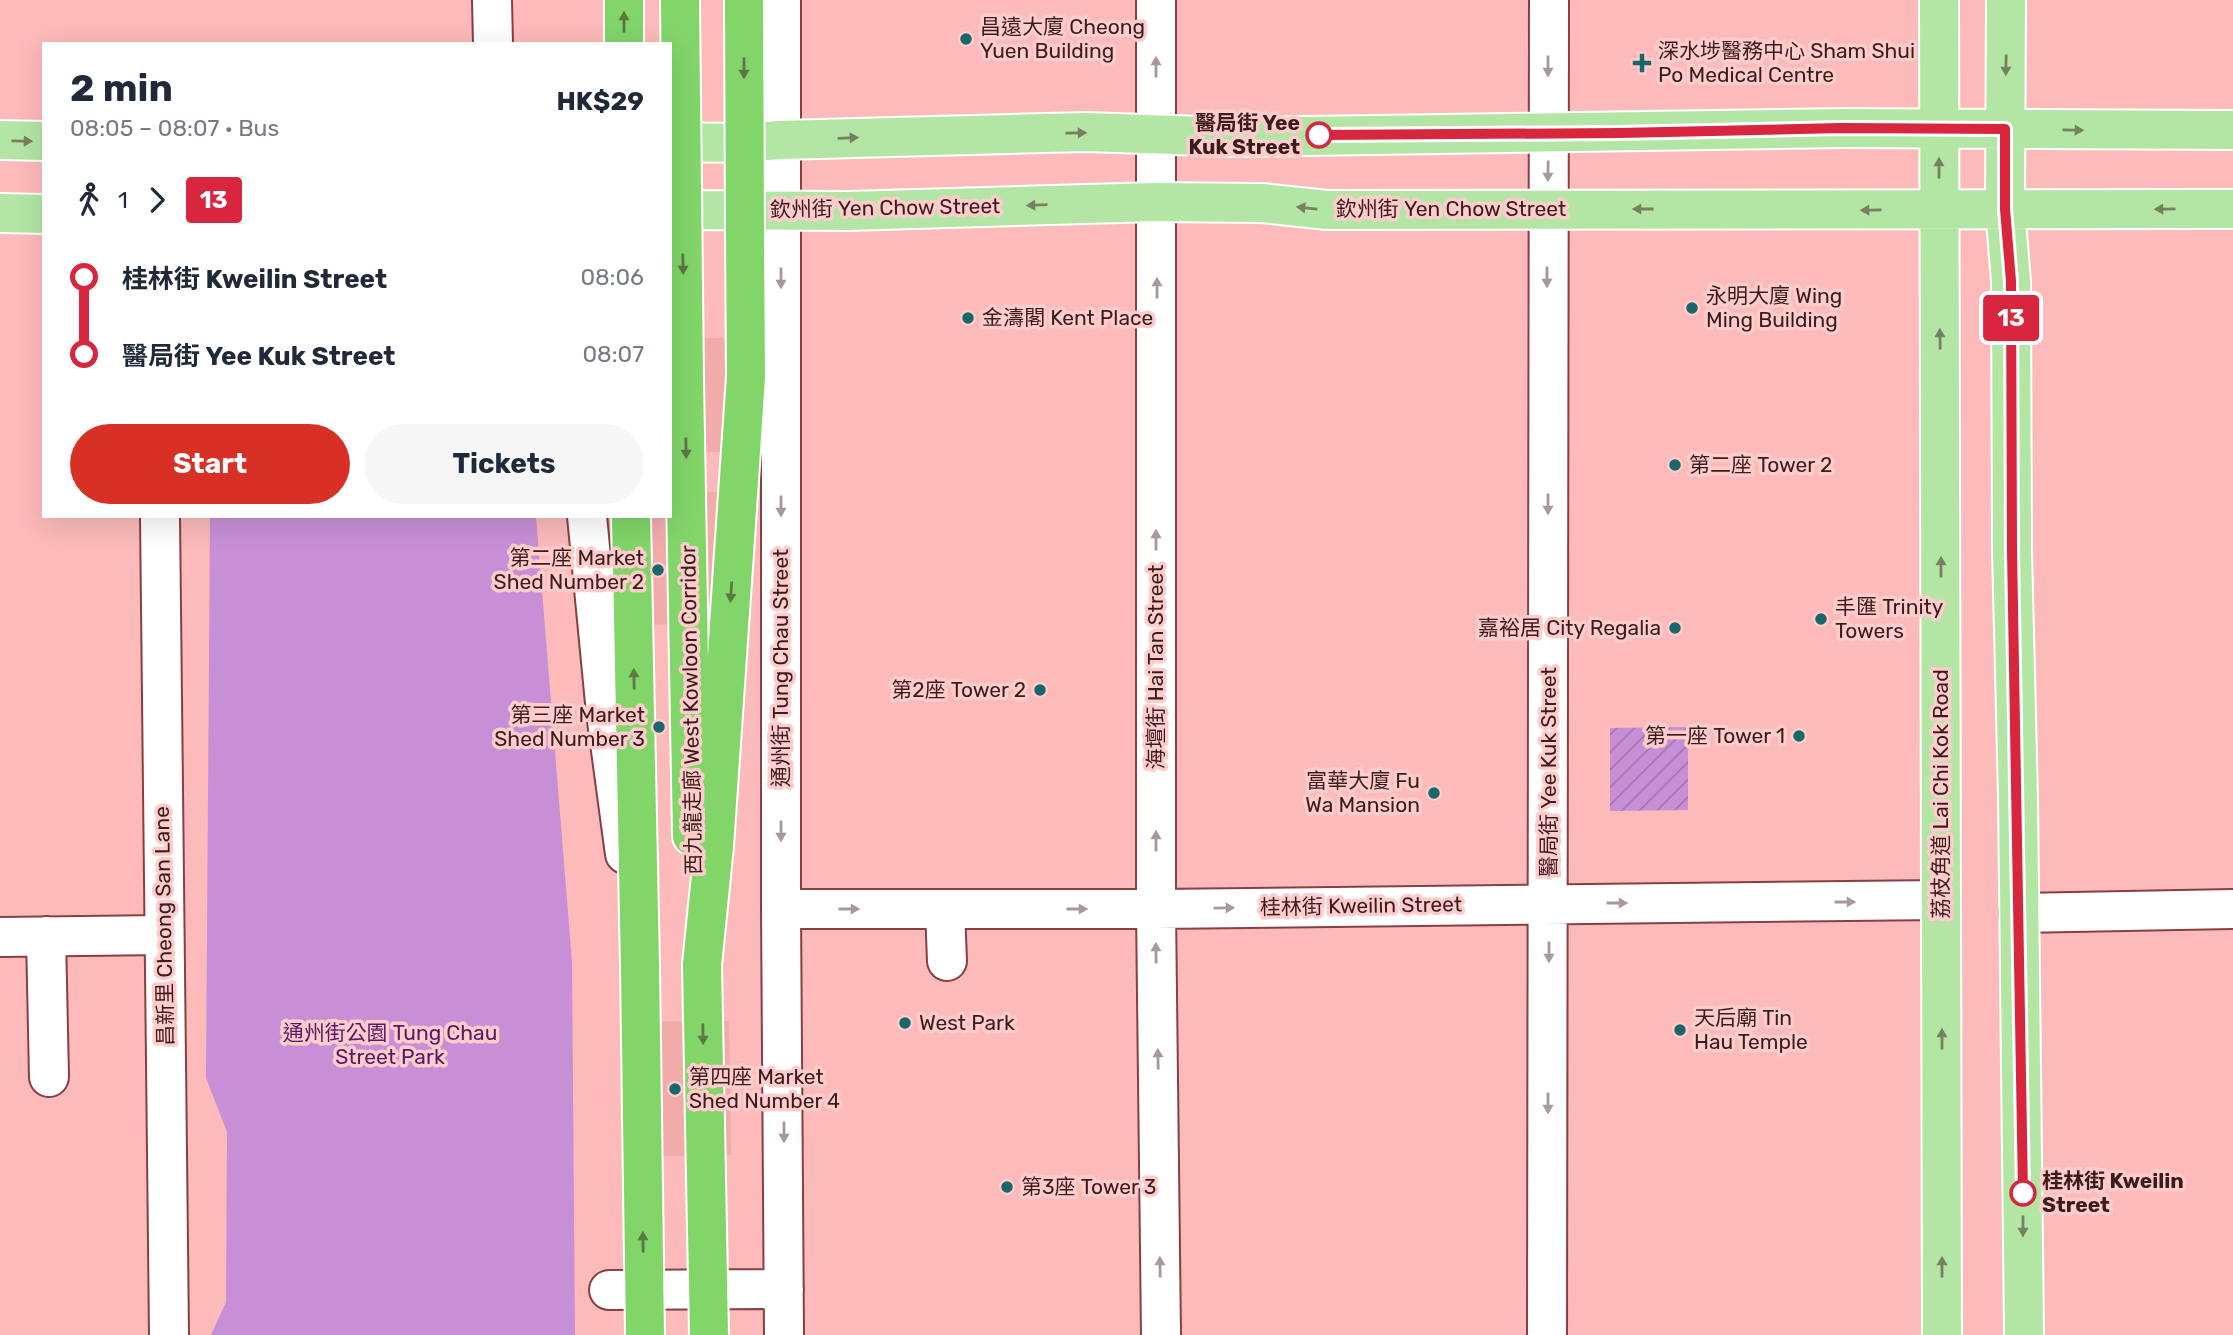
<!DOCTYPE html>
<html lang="en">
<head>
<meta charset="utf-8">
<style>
  :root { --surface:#fff; --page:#f6f6f7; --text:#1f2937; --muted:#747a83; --accent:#d93025 }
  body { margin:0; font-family:Rubik,"Noto Sans TC",sans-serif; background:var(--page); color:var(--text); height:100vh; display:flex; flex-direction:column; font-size:26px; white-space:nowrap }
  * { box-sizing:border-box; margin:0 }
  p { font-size:23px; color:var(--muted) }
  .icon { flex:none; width:38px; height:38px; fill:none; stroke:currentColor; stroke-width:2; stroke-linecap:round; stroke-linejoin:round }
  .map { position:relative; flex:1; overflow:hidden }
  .drawer { position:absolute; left:42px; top:42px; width:630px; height:476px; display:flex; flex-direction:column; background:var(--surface); border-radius:0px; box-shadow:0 7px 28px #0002 }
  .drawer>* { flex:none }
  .badge { padding:0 14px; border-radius:5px; font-size:24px; line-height:46px }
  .map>.badge { position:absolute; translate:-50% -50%; box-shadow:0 0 0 4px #fff }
  .legs { display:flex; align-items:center; gap:10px; height:77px; padding:0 28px; font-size:23px }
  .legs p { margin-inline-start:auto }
  .head { display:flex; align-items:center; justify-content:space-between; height:119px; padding:0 28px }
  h1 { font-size:38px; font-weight:700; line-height:52px }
  .button { display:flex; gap:14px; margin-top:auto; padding:14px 28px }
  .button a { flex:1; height:80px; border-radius:42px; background:var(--accent); color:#fff; font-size:28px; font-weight:700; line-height:80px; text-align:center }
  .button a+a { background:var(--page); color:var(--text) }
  ul { padding:0 28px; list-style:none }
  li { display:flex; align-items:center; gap:24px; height:77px; font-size:26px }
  li i { display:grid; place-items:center; width:10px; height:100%; margin:0 9px; background:currentColor }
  li i::after { content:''; width:18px; height:18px; margin:-9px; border:5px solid; border-radius:50%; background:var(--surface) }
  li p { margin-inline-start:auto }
  li:first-child i { background:linear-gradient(#0000 50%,currentColor 0) }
  li:last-child i { background:linear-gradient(currentColor 50%,#0000 0) }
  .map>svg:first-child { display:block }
  .built { fill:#f1abab }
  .park { fill:#c790d6 }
  .garden { fill:url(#garden-furrows) }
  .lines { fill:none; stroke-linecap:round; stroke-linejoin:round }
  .minor-casing { stroke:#864043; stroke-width:42 }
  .major-casing { stroke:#fff; stroke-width:42 }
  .highway-casing { stroke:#fff; stroke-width:42 }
  .minor { stroke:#fff; stroke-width:38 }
  .major { stroke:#b3e6a5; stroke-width:38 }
  .highway { stroke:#81d569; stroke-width:38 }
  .highway-bridge-casing { stroke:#fff; stroke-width:42; stroke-linecap:butt }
  .highway-bridge { stroke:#81d569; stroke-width:38 }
  .oneway { fill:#5e7843 }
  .oneway2 { fill:#778161 }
  .oneway3 { fill:#a79999 }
  .line-1-casing { stroke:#fff; stroke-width:16 }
  .line-1 { stroke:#d7263d; stroke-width:10 }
  .poi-dot { fill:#19676a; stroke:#fcc; stroke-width:2.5 }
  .stop-1-dot { fill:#fff; stroke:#d7263d; stroke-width:3.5 }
  .labels { text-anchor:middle; stroke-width:7; stroke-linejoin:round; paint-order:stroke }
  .poi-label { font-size:21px; fill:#3b1c1d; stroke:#fcc; text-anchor:start }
  .stop-label { font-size:21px; font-weight:bold; fill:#3b1c1d; stroke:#fcc; text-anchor:end }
  .street-label { font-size:21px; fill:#3b1c1d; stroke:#fcc }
  .park-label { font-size:21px; fill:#571867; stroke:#fcc }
</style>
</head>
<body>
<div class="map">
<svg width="2233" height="1335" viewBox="0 0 2233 1335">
  <defs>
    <pattern id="garden-furrows" width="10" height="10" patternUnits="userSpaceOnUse" patternTransform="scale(1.75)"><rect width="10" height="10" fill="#c790d6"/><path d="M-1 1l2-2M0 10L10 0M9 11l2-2" fill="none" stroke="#a375ad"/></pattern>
  </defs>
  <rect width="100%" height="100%" fill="#fcbaba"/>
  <path class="built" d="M670 338H735V452H670Z
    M670 492H719L721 624 596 625 594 516H670Z
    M729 1021 731 1155 622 1157 620 1022Z"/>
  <path class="park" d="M210 516H536L572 962 575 1335H211L226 1302 227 1132 206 1078Z"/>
  <path class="garden" d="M1688 727V810L1610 811V728Z"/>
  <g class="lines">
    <g class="minor-casing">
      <path id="minor" d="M492 0 493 44
        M781 0V909L784 1335
        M1156 0V909L1161 1335
        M160 516 169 1335
        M587 516 606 713 625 854
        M781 909H1156L1940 900
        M945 909 947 961
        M2019 913 2233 909
        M46 936 49 1077
        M0 937 164 935
        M609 1290 784 1289
        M1547 1335 1549 0"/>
    </g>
    <g class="major-casing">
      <path id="major" d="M1939 0 1942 1335
        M2006 0 2005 209 2011 281 2012 550 2018 797 2024 1335
        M0 140 44 141
        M670 142 740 143 780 140 1087 132 1230 137 1841 128 2233 130
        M670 210 848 211 1155 202 1262 203 1327 210 2233 209
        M0 213 44 214"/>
    </g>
    <g class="highway-casing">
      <path id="highway" d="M624 0V44
        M684 380 692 836
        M631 516 640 967
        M702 965 714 846 746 377 745 233"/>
    </g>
    <use href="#minor" class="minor"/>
    <use href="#major" class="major"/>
    <use href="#highway" class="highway"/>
    <g class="highway-bridge-casing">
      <path id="highway-bridge" d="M680 0 684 380
        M744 0 745 233
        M702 965 709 1335
        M640 967 645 1335"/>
    </g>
    <use href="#highway-bridge" class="highway-bridge"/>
  </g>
  <defs><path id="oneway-solid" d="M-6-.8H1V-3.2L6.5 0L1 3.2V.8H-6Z" transform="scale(1.75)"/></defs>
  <g class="oneway">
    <use href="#oneway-solid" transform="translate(624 22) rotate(-90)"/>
    <use href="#oneway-solid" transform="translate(744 68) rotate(90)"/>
    <use href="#oneway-solid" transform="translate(683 264) rotate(89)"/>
    <use href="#oneway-solid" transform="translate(686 448) rotate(89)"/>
    <use href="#oneway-solid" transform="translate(731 592) rotate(94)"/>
    <use href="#oneway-solid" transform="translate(634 679) rotate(-91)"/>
    <use href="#oneway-solid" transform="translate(703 1034) rotate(89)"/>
    <use href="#oneway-solid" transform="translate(643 1242) rotate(-91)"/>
  </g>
  <g class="oneway2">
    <use href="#oneway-solid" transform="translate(2006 65) rotate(91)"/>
    <use href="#oneway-solid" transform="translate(2073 130) rotate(1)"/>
    <use href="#oneway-solid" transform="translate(1076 133) rotate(-1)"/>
    <use href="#oneway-solid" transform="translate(848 138) rotate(-2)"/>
    <use href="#oneway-solid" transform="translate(22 141) rotate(1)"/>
    <use href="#oneway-solid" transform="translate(1939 168) rotate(-90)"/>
    <use href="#oneway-solid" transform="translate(1037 205) rotate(178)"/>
    <use href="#oneway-solid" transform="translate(1307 208) rotate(-174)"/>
    <use href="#oneway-solid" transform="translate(1643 209) rotate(-180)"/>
    <use href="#oneway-solid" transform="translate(2165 209) rotate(179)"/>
    <use href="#oneway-solid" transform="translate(1871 210) rotate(179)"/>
    <use href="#oneway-solid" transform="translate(1940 339) rotate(-91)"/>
    <use href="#oneway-solid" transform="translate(1941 567) rotate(-90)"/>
    <use href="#oneway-solid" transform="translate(1942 1039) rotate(-90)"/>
    <use href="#oneway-solid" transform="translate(2023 1226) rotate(90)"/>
    <use href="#oneway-solid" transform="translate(1942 1267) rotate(-90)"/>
  </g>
  <g class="oneway3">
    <use href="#oneway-solid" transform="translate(1548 66) rotate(90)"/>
    <use href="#oneway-solid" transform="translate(1156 67) rotate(-90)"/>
    <use href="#oneway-solid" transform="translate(1548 171) rotate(91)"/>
    <use href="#oneway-solid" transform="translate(1547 277) rotate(90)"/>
    <use href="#oneway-solid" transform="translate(781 278) rotate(90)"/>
    <use href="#oneway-solid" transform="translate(1157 288) rotate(-90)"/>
    <use href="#oneway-solid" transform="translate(1548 504) rotate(90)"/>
    <use href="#oneway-solid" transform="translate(781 506) rotate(90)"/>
    <use href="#oneway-solid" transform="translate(1156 540) rotate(-90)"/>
    <use href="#oneway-solid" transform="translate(781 831) rotate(90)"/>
    <use href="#oneway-solid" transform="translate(1156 841) rotate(-90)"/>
    <use href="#oneway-solid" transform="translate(1845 902)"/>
    <use href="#oneway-solid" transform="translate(1617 903)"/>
    <use href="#oneway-solid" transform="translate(1224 908) rotate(-1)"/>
    <use href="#oneway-solid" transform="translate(849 909)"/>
    <use href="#oneway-solid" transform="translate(1077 909)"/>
    <use href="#oneway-solid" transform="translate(1549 952) rotate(90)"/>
    <use href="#oneway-solid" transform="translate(1156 953) rotate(-91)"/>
    <use href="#oneway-solid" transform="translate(1158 1059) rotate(-91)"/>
    <use href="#oneway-solid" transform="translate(1548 1103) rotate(90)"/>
    <use href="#oneway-solid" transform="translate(784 1132) rotate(90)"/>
    <use href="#oneway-solid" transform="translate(1160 1267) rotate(-91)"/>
  </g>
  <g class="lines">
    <g class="line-1-casing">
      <path id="line-1" d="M1319 135 1620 133 1841 128 2005 129V209L2011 281 2012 550 2023 1193"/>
    </g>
    <use href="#line-1" class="line-1"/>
  </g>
  <g class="poi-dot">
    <circle cx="966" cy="39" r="7"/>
    <path d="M1638.5 52.5h7v7h7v7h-7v7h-7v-7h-7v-7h7z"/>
    <circle cx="1692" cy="308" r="7"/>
    <circle cx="968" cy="318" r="7"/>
    <circle cx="1675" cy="465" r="7"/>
    <circle cx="658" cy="570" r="7"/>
    <circle cx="1821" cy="619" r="7"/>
    <circle cx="1675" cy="628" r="7"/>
    <circle cx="1040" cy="690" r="7"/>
    <circle cx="659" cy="727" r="7"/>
    <circle cx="1799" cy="736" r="7"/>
    <circle cx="1434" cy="793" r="7"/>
    <circle cx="905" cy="1023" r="7"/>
    <circle cx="1680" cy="1030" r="7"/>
    <circle cx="675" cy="1089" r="7"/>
    <circle cx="1007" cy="1187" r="7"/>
  </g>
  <g class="stop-1-dot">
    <circle cx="1319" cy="135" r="12"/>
    <circle cx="2023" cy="1193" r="12"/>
  </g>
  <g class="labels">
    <g class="poi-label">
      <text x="980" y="34">昌遠大廈 Cheong<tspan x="980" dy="24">Yuen Building</tspan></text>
      <text x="1658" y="58">深水埗醫務中心 Sham Shui<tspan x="1658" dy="24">Po Medical Centre</tspan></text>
      <text x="1706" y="303">永明大廈 Wing<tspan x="1706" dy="24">Ming Building</tspan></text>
      <text x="982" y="325">金濤閣 Kent Place</text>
      <text x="1689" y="472">第二座 Tower 2</text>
      <text x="644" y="565" text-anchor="end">第二座 Market<tspan x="644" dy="24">Shed Number 2</tspan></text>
      <text x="1835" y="614">丰匯 Trinity<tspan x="1835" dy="24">Towers</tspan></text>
      <text x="1661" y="635" text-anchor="end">嘉裕居 City Regalia</text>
      <text x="1026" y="697" text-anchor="end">第2座 Tower 2</text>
      <text x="645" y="722" text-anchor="end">第三座 Market<tspan x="645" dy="24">Shed Number 3</tspan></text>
      <text x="1785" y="743" text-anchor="end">第一座 Tower 1</text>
      <text x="1420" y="788" text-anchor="end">富華大廈 Fu<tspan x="1420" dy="24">Wa Mansion</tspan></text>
      <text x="1694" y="1025">天后廟 Tin<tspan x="1694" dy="24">Hau Temple</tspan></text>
      <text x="919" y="1030">West Park</text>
      <text x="689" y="1084">第四座 Market<tspan x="689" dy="24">Shed Number 4</tspan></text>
      <text x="1021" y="1194">第3座 Tower 3</text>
    </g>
    <g class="stop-label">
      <text x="1300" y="130">醫局街 Yee<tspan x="1300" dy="24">Kuk Street</tspan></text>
      <text x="2042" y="1188" text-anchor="start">桂林街 Kweilin<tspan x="2042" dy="24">Street</tspan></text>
    </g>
    <g class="street-label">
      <text transform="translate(885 208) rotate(-1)" y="7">欽州街 Yen Chow Street</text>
      <text x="1451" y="216">欽州街 Yen Chow Street</text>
      <text transform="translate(1156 667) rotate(-90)" y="7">海壇街 Hai Tan Street</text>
      <text transform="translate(781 668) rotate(-90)" y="7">通州街 Tung Chau Street</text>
      <text transform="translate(691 710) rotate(-91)" y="7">西九龍走廊 West Kowloon Corridor</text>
      <text transform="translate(1549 772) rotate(-90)" y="7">醫局街 Yee Kuk Street</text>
      <text transform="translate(1941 794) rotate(-90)" y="7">荔枝角道 Lai Chi Kok Road</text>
      <text transform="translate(1361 906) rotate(-1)" y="7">桂林街 Kweilin Street</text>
      <text transform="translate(164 926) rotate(-91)" y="7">昌新里 Cheong San Lane</text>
    </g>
    <g class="park-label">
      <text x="390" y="1040">通州街公園 Tung Chau<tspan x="390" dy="24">Street Park</tspan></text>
    </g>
  </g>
</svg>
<b class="badge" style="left:2011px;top:318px;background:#d7263d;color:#fff">13</b>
<section class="drawer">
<div class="head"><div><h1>2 min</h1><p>08:05 – 08:07 · Bus</p></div><b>HK$29</b></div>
<div class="legs"><svg class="icon" aria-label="walk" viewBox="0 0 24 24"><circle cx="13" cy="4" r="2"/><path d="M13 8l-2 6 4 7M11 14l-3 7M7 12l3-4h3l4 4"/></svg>1<svg class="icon" aria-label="forward" viewBox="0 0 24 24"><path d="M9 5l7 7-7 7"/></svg><b class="badge" style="background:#d7263d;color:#fff">13</b></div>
<ul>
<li><i style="color:#d7263d"></i><b>桂林街 Kweilin Street</b><p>08:06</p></li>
<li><i style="color:#d7263d"></i><b>醫局街 Yee Kuk Street</b><p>08:07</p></li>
</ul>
<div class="button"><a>Start</a><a>Tickets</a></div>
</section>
</div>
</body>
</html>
